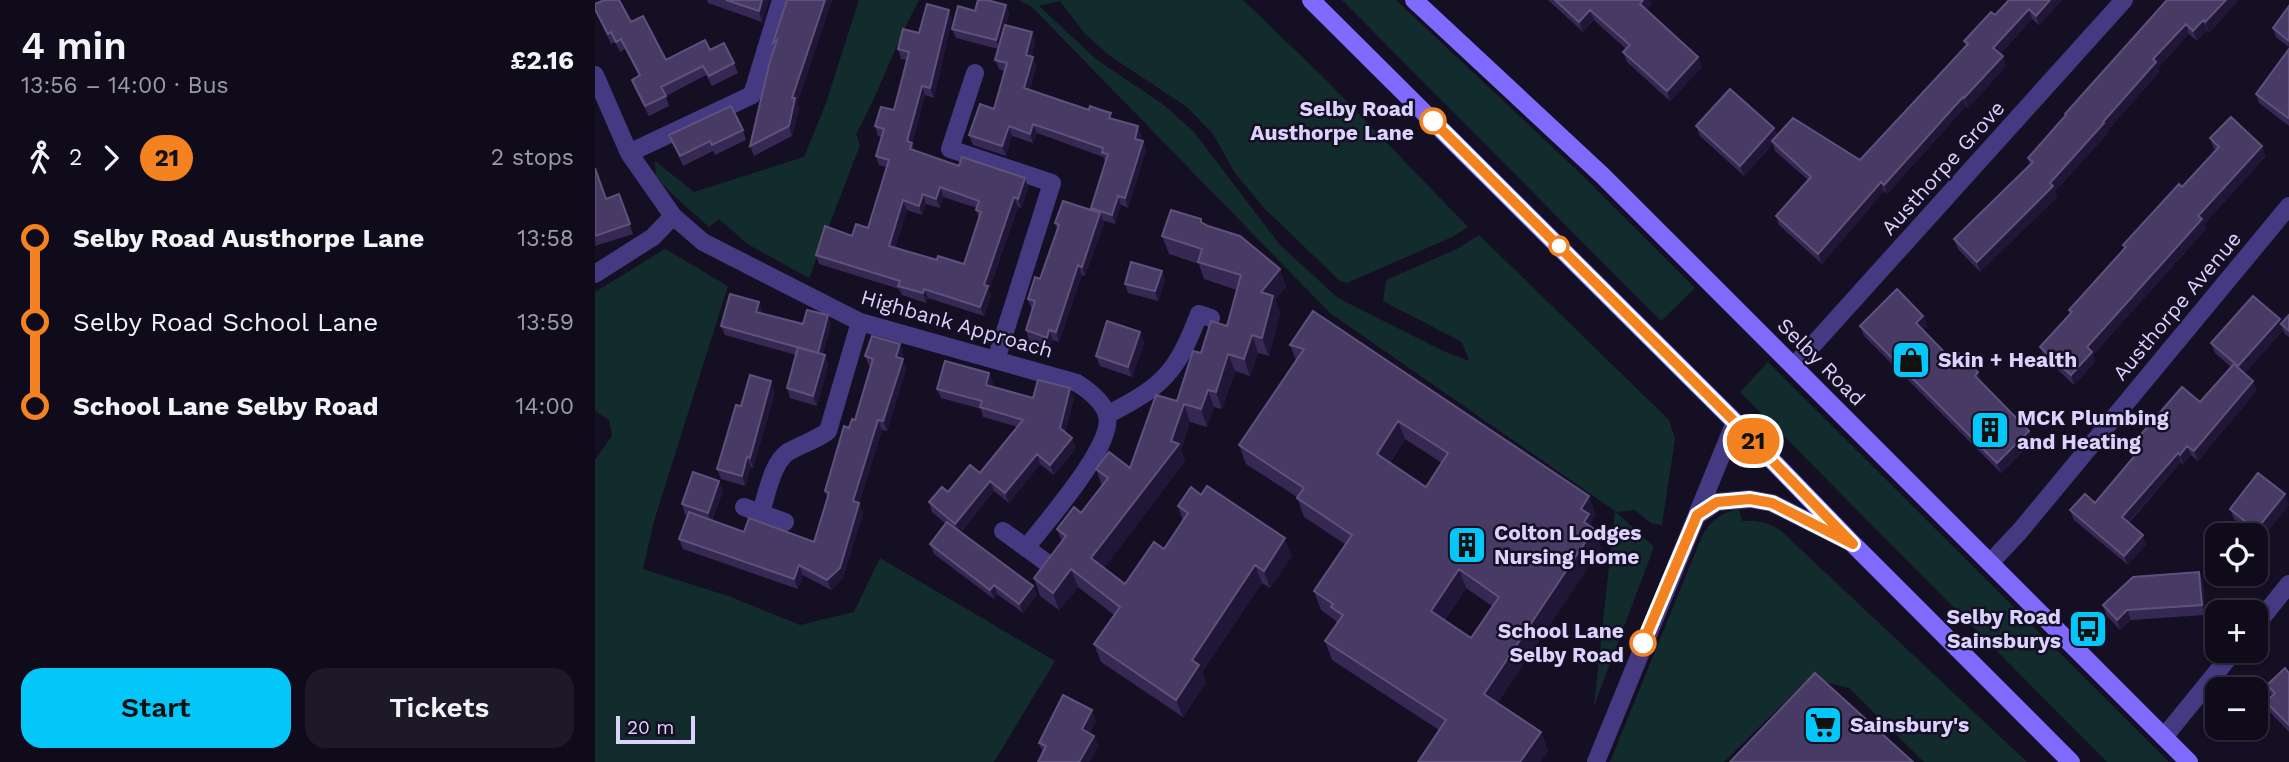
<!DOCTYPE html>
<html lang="en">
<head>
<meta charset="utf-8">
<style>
  :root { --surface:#100b1b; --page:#1e1928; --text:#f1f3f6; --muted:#9c9ba3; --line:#302b3a; --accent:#03c6f9 }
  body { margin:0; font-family:"Work Sans",sans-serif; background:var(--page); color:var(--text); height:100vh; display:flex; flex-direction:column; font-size:26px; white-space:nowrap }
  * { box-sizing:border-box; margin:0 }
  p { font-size:23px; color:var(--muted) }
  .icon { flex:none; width:38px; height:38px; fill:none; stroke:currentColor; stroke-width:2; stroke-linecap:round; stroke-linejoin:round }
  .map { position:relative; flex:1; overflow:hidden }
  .drawer { display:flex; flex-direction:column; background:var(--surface); width:595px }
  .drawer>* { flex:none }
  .badge { padding:0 14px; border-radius:23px; font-size:24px; line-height:46px }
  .fabs { position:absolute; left:1610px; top:523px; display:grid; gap:14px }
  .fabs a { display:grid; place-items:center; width:63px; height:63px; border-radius:14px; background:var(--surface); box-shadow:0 2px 5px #0004,0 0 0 2px var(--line); font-size:35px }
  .scale { position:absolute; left:21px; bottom:18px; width:79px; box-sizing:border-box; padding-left:7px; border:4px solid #dcd2fe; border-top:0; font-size:19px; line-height:24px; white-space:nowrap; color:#dcd2fe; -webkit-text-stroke:5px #150f24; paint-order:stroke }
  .map>.badge { position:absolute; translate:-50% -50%; box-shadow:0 0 0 4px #fff }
  .legs { display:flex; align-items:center; gap:10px; height:77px; padding:0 21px; font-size:23px }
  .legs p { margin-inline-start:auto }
  .summary { display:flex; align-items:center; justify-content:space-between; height:119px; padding:0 21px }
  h1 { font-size:38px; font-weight:600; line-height:52px }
  .action { display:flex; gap:14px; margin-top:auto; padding:14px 21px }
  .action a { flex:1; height:80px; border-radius:21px; background:var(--accent); color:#111; font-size:28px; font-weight:600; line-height:80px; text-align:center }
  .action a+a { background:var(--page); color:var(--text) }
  ul { padding:0 21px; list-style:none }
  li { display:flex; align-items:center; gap:24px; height:84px; font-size:26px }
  li i { display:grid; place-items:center; width:10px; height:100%; margin:0 9px; background:currentColor }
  li i::after { content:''; width:18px; height:18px; margin:-9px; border:5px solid; border-radius:50%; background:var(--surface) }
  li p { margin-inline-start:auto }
  li:first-child i { background:linear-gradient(#0000 50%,currentColor 0) }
  li:last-child i { background:linear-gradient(currentColor 50%,#0000 0) }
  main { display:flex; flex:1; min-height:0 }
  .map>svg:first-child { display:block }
  .green { fill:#122c2e }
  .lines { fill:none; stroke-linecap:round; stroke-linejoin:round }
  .minor { stroke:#453a82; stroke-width:18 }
  .secondary { stroke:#7e6afd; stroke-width:18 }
  .wall { fill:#352852; fill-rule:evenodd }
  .shaded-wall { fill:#201638 }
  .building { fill:#473a64; stroke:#5e527c; stroke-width:2; fill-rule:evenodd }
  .line-1-casing { stroke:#fff; stroke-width:16 }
  .line-1 { stroke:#f58220; stroke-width:10 }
  .stop-1-dot { fill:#fff; stroke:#f58220; stroke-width:3.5 }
  .labels { text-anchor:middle; stroke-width:5; stroke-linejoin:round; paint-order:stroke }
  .stop-label { font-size:21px; font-weight:bold; fill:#dcd2fe; stroke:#150f24; text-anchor:end }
  .street-label { font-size:21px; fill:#dcd2fe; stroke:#150f24 }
  .poi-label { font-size:21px; font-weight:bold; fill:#dcd2fe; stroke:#150f24; text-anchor:start }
</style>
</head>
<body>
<main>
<section class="drawer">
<div class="summary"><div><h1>4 min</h1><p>13:56 – 14:00 · Bus</p></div><b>£2.16</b></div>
<div class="legs"><svg class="icon" aria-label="walk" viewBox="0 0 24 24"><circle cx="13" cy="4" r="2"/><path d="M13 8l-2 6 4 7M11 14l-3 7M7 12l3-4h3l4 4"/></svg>2<svg class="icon" aria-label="forward" viewBox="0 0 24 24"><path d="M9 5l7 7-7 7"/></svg><b class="badge" style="background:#f58220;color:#111">21</b><p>2 stops</p></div>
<ul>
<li><i style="color:#f58220"></i><b>Selby Road Austhorpe Lane</b><p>13:58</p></li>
<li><i style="color:#f58220"></i><span>Selby Road School Lane</span><p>13:59</p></li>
<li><i style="color:#f58220"></i><b>School Lane Selby Road</b><p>14:00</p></li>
</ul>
<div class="action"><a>Start</a><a>Tickets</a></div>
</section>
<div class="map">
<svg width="1694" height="762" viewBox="0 0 1694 762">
  <rect width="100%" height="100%" fill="#150f24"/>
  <path class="green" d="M264 0H324C300 44 285 91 261 134L265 145 214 278 154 245 124 219 114 227 78 195 61 177 60 161 99 192 209 157 231 103Z
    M424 0H648L729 78 873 227 857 237 752 283 745 281 670 209 640 173 618 134 592 107 515 56 490 34 465 1 444 6 502 60 569 105 599 132 685 245 743 298 848 351 874 361 867 342 788 301 791 280 862 249 884 235 1074 420 1080 439 1067 525 1056 523 1040 510 1021 512 1059 547 999 706 1020 511 735 313 437 7Z
    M747 0H801L987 175 1100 288 1066 321Z
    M70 249 133 286 59 521 48 569 133 596 205 625 259 612 285 558 460 661 399 762H0V460L17 436 14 420 0 411V292Z
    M1173 362 1574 762H1512L1145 392Z
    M1144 509 1147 521C1161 520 1171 522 1184 529L1432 762H1329L1254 688 1214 678 1129 762H1015L1107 536C1116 520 1126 513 1144 509Z"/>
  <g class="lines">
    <path class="minor" d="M380 73 355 149 457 183 401 360
      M0 75 34 153 78 216 108 242 265 322 482 383C493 390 508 401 512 415 520 445 450 523 431 548
      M34 153 157 95 186 0
      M0 274 58 237 78 216
      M1199 366 1529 0
      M512 415C568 386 581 374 604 314L616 318
      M149 507 190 522
      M166 512C172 494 177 463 193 452 206 444 220 441 233 431L265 322
      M1103 515 1122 502 1155 499 1177 503 1255 542
      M408 531 452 563
      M1395 563 1425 531 1694 206
      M1661 625 1694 584
      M1569 737 1639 651
      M1001 762 1140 422"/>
    <path class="secondary" d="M716 0 1140 422 1258 544 1476 762
      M819 0 1008 176 1594 762"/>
  </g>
  <path class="wall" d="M112 0H174L167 22 113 3Z
    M192 0H237L202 103 204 108 197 136 159 156 155 146 180 48 178 43Z
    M953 0H1055L1057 4 1051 10 1107 67 1075 101 1032 62 1028 52 1031 49 999 20 988 32Z
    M1467 0 1444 25 1437 19 1405 54 1411 66 1373 108 1371 106 1292 194 1289 191 1227 264 1184 225 1181 216 1213 180 1180 151 1178 144 1149 176 1105 136 1101 126 1179 128 1182 136 1265 160 1371 46 1369 41 1400 15Z
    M1572 0H1643V1L1614 33 1612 30 1602 41 1594 34 1563 68 1564 72 1512 131 1513 133 1460 191 1462 197 1385 272 1363 249 1359 239 1435 165 1433 158 1470 116V114Z
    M0 4 36 22 71 60 115 50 139 63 143 73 117 86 111 75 71 96 74 106 54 116 40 89 37 80 44 76 30 49 25 52 20 42 16 44 2 15 0 11Z
    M411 5 414 14 411 25 437 32 440 42 436 57H438L441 66 435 90 518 120 547 136 545 140 548 141 551 150 533 208 526 205 520 224 507 220 509 223 490 276 487 275 464 342 458 340 455 347 434 340 431 330 438 309 436 308 433 299 445 279 462 229 460 223 497 210 496 208 511 162 508 157 442 133 438 143 417 136 411 156 378 145 374 135 399 109 409 71 404 69 400 60 403 49 361 38 357 29 380 11Z
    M1694 6V47L1681 37 1678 28Z
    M357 19 339 98 330 95 317 144 320 151 364 166 430 178 433 187 426 208 423 207 394 290 396 295 389 316 333 298 331 303 307 295 304 289 224 264 221 255 273 228 291 167 284 165 281 156 287 137 283 136 280 126 299 110 312 60 306 59 303 49 324 33ZM348 197 382 208 381 210 384 218 369 264 342 260 300 247 312 210 327 215 331 204 345 208Z
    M1694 49V126L1664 103 1661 94Z
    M148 130 151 140 120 155 118 151 88 166 74 135Z
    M1615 138 1671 156 1609 224 1611 229 1498 355 1500 362 1479 385 1449 357 1445 347 1475 314 1474 310 1530 249 1528 245 1587 187 1621 150 1619 149Z
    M0 167 11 199 24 194 38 234 0 246Z
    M608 223 685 269 691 287 680 300 685 313 674 356 663 353 655 376 640 371 627 409 619 407 612 427 595 422 586 450 590 461 509 568 530 584 569 549 588 521 583 506 697 556 675 588 667 583 607 672 611 683 588 717 506 662 499 644 519 615 483 587 464 610 445 596 439 578 467 542 462 529 486 513 507 486 501 469 535 468 582 401 606 353 632 326 642 290 609 279 604 264 574 254 567 236Z
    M567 271 570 280 563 301 533 293 530 284Z
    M167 310 166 313 208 324 233 315 236 324 228 354 230 355 233 365 222 406 195 398 192 388 201 355 130 335 126 326Z
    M718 311 1001 515 996 522 1006 548 902 703 946 732 953 751 945 762H823L844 730 737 660 730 641 742 623 740 620 726 610 719 591 751 545 709 517 702 497 651 464 644 445 701 360 695 345ZM810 439 847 463 831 487 795 463ZM871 588 897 606 876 638 850 620Z
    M1694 315V337L1689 333 1688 330 1650 373 1662 390 1603 461 1596 455 1588 464 1586 462 1534 523 1551 544 1533 565 1479 520 1475 510 1500 503 1540 456 1536 446 1605 402 1636 367 1620 353 1616 343 1686 323Z
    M1328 316 1332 326 1328 330 1355 358 1434 431 1438 441 1406 473 1269 336 1265 326Z
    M545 332 549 343 537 377 505 366 501 356Z
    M305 344 308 354 307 359 311 369 292 431 287 430 264 503 268 513 248 578 236 590 208 575 203 589 88 549 84 539 93 516 90 515 87 504 124 481 128 491 117 521 149 532 219 542 232 498 230 491 254 428 260 420 276 367 274 366 270 356Z
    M394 373 398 383 396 387 438 398H479L470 432 481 448 459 475 445 464 414 503 399 491 366 532 438 586 442 595 428 613 402 594 399 599 339 554 335 544 351 524 337 512 334 502 353 492 385 473 423 427 388 417 386 409 346 398 342 389Z
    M180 392 158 468 156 467 150 486 126 479 122 469 146 406Z
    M1694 505 1665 540 1661 536H1659L1639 519 1635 509Z
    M1604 572 1608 582 1610 615 1536 620 1525 630 1511 615 1508 605Z
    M1694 673V732L1675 712 1671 702 1677 697 1672 685Z
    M497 710 501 721 495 733 499 736 503 746 494 762H443L448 753 444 743Z"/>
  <path class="shaded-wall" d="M167 0H174L167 22 164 11Z
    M230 0H237L202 103 204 108 197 136 194 126 197 98Z
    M1048 0H1055L1057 4 1048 14 1045 4Z
    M1455 0H1467L1444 25 1441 16Z
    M1631 0H1643V1L1614 33 1610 22Z
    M411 5 414 14 405 50 401 40Z
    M1434 9 1437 19 1402 57 1398 48Z
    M354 10 357 19 339 98 335 88Z
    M995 10 999 20 988 32 984 22Z
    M1608 20 1612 30 1602 41 1598 31Z
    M1591 24 1594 34 1563 68 1564 72 1512 131 1513 133 1460 191 1462 197 1385 272 1382 262 1455 183 1508 122 1558 59Z
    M437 32 440 42 434 65 431 55Z
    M1408 56 1411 66 1373 108 1369 98Z
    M438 57 441 66 433 97 429 88Z
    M1103 57 1107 67 1075 101 1072 91Z
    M327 86 330 95 317 144 320 152 318 158 312 141Z
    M1368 97 1371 106 1292 194 1289 185Z
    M438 124 442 133 438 143 435 134Z
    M414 126 417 136 411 156 407 146Z
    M543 126 547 136 543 148 540 139Z
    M1179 128 1182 139 1177 141 1178 144 1149 176 1145 166Z
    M548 141 551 150 533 208 530 198Z
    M1667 146 1671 156 1609 224 1611 229 1498 355 1500 362 1479 385 1476 375 1492 347 1603 216Z
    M430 178 433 187 426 208 423 199Z
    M1286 182 1289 191 1227 264 1223 254Z
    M345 187 348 197 345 208 341 199Z
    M328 194 331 204 327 215 324 206Z
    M523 196 526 205 520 224 517 215Z
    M419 197 423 207 394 290 396 295 389 316 385 307 389 285Z
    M308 200 312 210 298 255 294 246Z
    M505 213 509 223 490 276 487 267Z
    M483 265 487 275 464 342 461 332Z
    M685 269 691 287 680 300 685 313 674 356 667 338 666 292Z
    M567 271 570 280 563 301 560 291Z
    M329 289 333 298 331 303 328 293Z
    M164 302 167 310 164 321 161 312Z
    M233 315 236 324 226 362 223 353Z
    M1328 316 1332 326 1324 333 1321 323Z
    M1685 319 1688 330 1647 377 1643 366Z
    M454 330 458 340 455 347 452 338Z
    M545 332 549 343 537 377 533 367Z
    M657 335 663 353 655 376 649 359Z
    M305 344 308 354 304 367 301 357Z
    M633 354 640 371 627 409 621 392Z
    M230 355 233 365 222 406 218 396Z
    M308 359 311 369 292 431 288 421Z
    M1383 372 1387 383 1380 376Z
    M394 373 398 383 394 395 391 385Z
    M176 381 180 392 158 468 155 458Z
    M1658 381 1662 390 1603 461 1599 451Z
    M475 388 479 398 468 438 465 428Z
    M613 390 619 407 612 427 606 409Z
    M589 404 595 422 586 450 590 461 503 576 496 558 576 441Z
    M283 420 287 430 264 503 268 513 248 578 236 590 232 580 258 501Z
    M803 421 810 439 788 473 782 454Z
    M1434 431 1438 441 1406 473 1402 463Z
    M477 438 481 448 459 475 455 465Z
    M1592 446 1596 455 1588 464 1585 455Z
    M1583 453 1586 462 1530 526 1527 517Z
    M442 454 445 464 414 503 410 493Z
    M152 457 156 467 150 486 147 476Z
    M124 481 128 491 116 524 113 513Z
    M395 481 399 491 364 534 360 524Z
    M1690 494 1694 505 1665 540 1661 530Z
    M994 496 1001 515 996 522 1006 548 896 713 889 694 989 522 986 509Z
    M1548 535 1551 544 1533 565 1529 556Z
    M690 538 697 556 675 588 669 571Z
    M204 565 208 575 203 589 199 579Z
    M660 565 667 583 607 672 611 683 588 717 581 700 597 660Z
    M476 569 483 587 464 610 458 593Z
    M864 569 871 588 843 630 836 611Z
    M1604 572 1608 582 1610 615 1607 605Z
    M399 585 402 594 399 599 395 590Z
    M438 586 442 595 428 613 424 604Z
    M1532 610 1536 620 1525 630 1522 620Z
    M497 710 501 721 491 740 487 729Z
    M946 732 953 751 945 762H925Z
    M499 736 503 746 494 762H484Z"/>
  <path class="building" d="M9 0H24L36 22 48 16 71 60 110 40 115 50 129 43 139 63 114 76 108 66 66 87 71 96 50 106 37 80 45 75 26 39 21 42 16 32 13 34 0 9V4Z
    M131 0H167L164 11Z
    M192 0H230L197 98H200L194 126 155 146 174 65 182 40 178 43Z
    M383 0H392L411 5 401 40 357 29 363 6 380 11Z
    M960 0H1048L1045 4 1103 57 1072 91 1028 52 1035 45 995 10 984 22Z
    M1414 0H1455L1441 16 1434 9 1398 48 1408 56 1369 98 1368 97 1289 185 1286 182 1223 254 1181 216 1216 177 1177 141 1198 118 1265 160 1373 44 1369 41 1396 12 1400 15Z
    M1572 0H1631L1610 22 1608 20 1598 31 1591 24 1558 59 1561 62 1508 122 1509 123 1455 183 1458 186 1382 262 1359 239 1438 162 1433 158 1471 115 1470 114Z
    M332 4 354 10 335 88 327 86 312 141 317 143 315 149 364 166 367 157 430 178 423 199 419 197 389 285 393 286 385 307 329 289 328 293 303 286 305 281 221 255 230 226 257 236 261 224 273 228 294 160 281 156 289 129 280 126 286 107 299 110 314 52 303 49 308 29 324 33ZM345 187 384 201 381 210 386 212 369 264 343 256 342 260 294 246 308 200 324 206 328 194 341 199Z
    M1694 6V41L1678 28Z
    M410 25 437 32 431 55 438 57 429 88 494 110 495 106 506 110 516 113 514 118 543 126 540 139 548 141 530 198 523 196 517 215 496 208 513 154 507 153 508 148 438 124 435 134 414 126 407 146 374 135 385 104 399 109 412 63 400 60Z
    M1694 49V116L1693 118 1661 94Z
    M1135 89 1179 128 1145 166 1101 126Z
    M136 106 148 130 117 145 115 141 85 156 74 135Z
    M1636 117 1667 146 1603 216 1607 219 1492 347 1497 352 1476 375 1445 347 1477 312 1474 310 1531 247 1528 245 1584 184 1587 187 1624 147 1615 138Z
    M0 168 11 199 24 194 35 224 0 236Z
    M468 201 505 213 487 267 483 265 461 332 454 330 452 338 431 330 440 301 433 299 440 277 445 279 464 225 460 223Z
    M576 210 606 219V222L613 226 645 236 685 269 666 292 678 296 667 338 657 335 649 359 633 354 621 392 613 390 606 409 589 404 576 441 584 444 496 558 530 584 559 542 569 549 593 513 583 506 596 487 606 495 612 486 690 538 669 571 660 565 597 660 604 665 581 700 499 644 525 607 476 569 458 593 439 578 471 536 462 529 479 507 486 513 513 478 501 469 514 452 535 468 561 395 582 401 598 351 606 353 616 321 632 326 646 275 603 262 607 249 567 236Z
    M536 262 567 271 560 291 530 284Z
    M1302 289 1328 316 1321 323 1355 358 1362 352 1383 372 1380 376 1434 431 1402 463 1265 326Z
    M135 294 164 302 161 312 208 324 212 310 233 315 223 353 126 326Z
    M1658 296 1685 319 1643 366 1616 343Z
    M718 311 994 496 986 509 994 514 989 522 999 529 889 694 946 732 925 762H823L851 720 730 641 748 615 736 607 738 604 719 591 757 535 702 498 709 488 644 445 709 349 695 345ZM803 421 853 453 831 487 782 454ZM864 569 904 597 876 638 836 611Z
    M1694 315V331L1686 324Z
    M512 321 545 332 533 367 501 356Z
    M277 336 305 344 301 357 308 359 288 421 283 420 258 501 264 503 245 568 232 580 204 565 199 579 84 539 94 512 149 532 154 518 219 542 234 493 230 491 249 426 254 428 257 419 260 420 278 359 270 356Z
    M203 347 230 355 218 396 192 388Z
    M350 361 394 373 391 385 438 398 443 380 475 388 465 428 477 438 455 465 442 454 410 493 395 481 360 524 334 502 347 487 353 492 375 465 385 473 428 420 385 407 387 401 342 389Z
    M1639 364 1658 381 1599 451 1592 446 1585 455 1583 453 1527 517 1548 535 1529 556 1475 510 1490 494 1500 503 1543 452 1536 446 1587 387 1605 402Z
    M155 375 176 381 155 458 152 457 147 476 122 469 141 405 146 406Z
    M98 472 124 481 113 513 87 504Z
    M1663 473 1690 494 1661 530 1635 509Z
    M352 522 438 586 424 604 399 585 395 590 335 544Z
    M1604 572 1607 605 1532 610 1522 620 1508 605 1538 577Z
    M1690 668 1694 673V725L1671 702 1680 693 1672 685Z
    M1220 673 1318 762H1135Z
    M468 695 497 710 487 729 499 736 484 762H443L451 746 444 743Z"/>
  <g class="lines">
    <g class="line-1-casing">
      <path id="line-1" d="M838 121 1140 422 1258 544 1177 503 1155 499 1122 502 1102 515 1048 643"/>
    </g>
    <use href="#line-1" class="line-1"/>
  </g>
  <defs>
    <g id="shop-square" transform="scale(2.0125)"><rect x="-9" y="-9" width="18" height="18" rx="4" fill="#03c6f9" stroke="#150f24"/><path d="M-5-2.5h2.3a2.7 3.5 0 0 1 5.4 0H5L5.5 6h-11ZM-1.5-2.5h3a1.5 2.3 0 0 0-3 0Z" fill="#111"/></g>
    <g id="building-square" transform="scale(2.0125)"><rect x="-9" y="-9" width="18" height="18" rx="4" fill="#03c6f9" stroke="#150f24"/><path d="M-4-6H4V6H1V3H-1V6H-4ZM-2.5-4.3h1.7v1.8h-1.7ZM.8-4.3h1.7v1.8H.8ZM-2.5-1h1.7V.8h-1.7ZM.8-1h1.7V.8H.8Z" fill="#111"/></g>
    <g id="bus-square" transform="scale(2.0125)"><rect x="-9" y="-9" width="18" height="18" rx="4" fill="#03c6f9" stroke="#150f24"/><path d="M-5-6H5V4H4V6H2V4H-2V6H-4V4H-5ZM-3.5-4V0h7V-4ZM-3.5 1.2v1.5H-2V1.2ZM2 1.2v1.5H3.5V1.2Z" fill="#111"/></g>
    <g id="supermarket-square" transform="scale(2.0125)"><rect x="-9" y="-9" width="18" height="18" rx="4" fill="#03c6f9" stroke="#150f24"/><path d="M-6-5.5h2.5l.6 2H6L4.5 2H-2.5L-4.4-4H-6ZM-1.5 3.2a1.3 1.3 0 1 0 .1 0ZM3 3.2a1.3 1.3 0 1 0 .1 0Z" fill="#111"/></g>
  </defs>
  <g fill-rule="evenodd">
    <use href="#shop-square" x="1316" y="360"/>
    <use href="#building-square" x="1395" y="430"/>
    <use href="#building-square" x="872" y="545"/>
    <use href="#bus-square" x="1493" y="629"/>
    <use href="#supermarket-square" x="1228" y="725"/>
  </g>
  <g class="stop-1-dot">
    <circle cx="838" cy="121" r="12"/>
    <circle cx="964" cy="246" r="9"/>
    <circle cx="1048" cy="643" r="12"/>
  </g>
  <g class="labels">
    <g class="stop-label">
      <text x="819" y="116">Selby Road<tspan x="819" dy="24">Austhorpe Lane</tspan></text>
      <text x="1029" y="638">School Lane<tspan x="1029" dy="24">Selby Road</tspan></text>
    </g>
    <g class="street-label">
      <text transform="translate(1348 168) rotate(-48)" y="7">Austhorpe Grove</text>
      <text transform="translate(1582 306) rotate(-50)" y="7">Austhorpe Avenue</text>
      <text transform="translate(362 324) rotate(16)" y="7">Highbank Approach</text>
      <text transform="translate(1226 362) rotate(45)" y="7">Selby Road</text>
    </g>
    <g class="poi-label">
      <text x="1343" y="367">Skin + Health</text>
      <text x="1422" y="425">MCK Plumbing<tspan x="1422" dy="24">and Heating</tspan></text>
      <text x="899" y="540">Colton Lodges<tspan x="899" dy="24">Nursing Home</tspan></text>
      <text x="1466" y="624" text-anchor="end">Selby Road<tspan x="1466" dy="24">Sainsburys</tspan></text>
      <text x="1255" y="732">Sainsbury's</text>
    </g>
  </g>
</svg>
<div class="fabs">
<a><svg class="icon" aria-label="locate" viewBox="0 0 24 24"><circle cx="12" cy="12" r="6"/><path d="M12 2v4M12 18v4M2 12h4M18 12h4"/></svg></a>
<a>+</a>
<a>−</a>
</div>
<div class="scale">20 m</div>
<b class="badge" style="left:1158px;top:441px;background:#f58220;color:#111">21</b>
</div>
</main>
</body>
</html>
